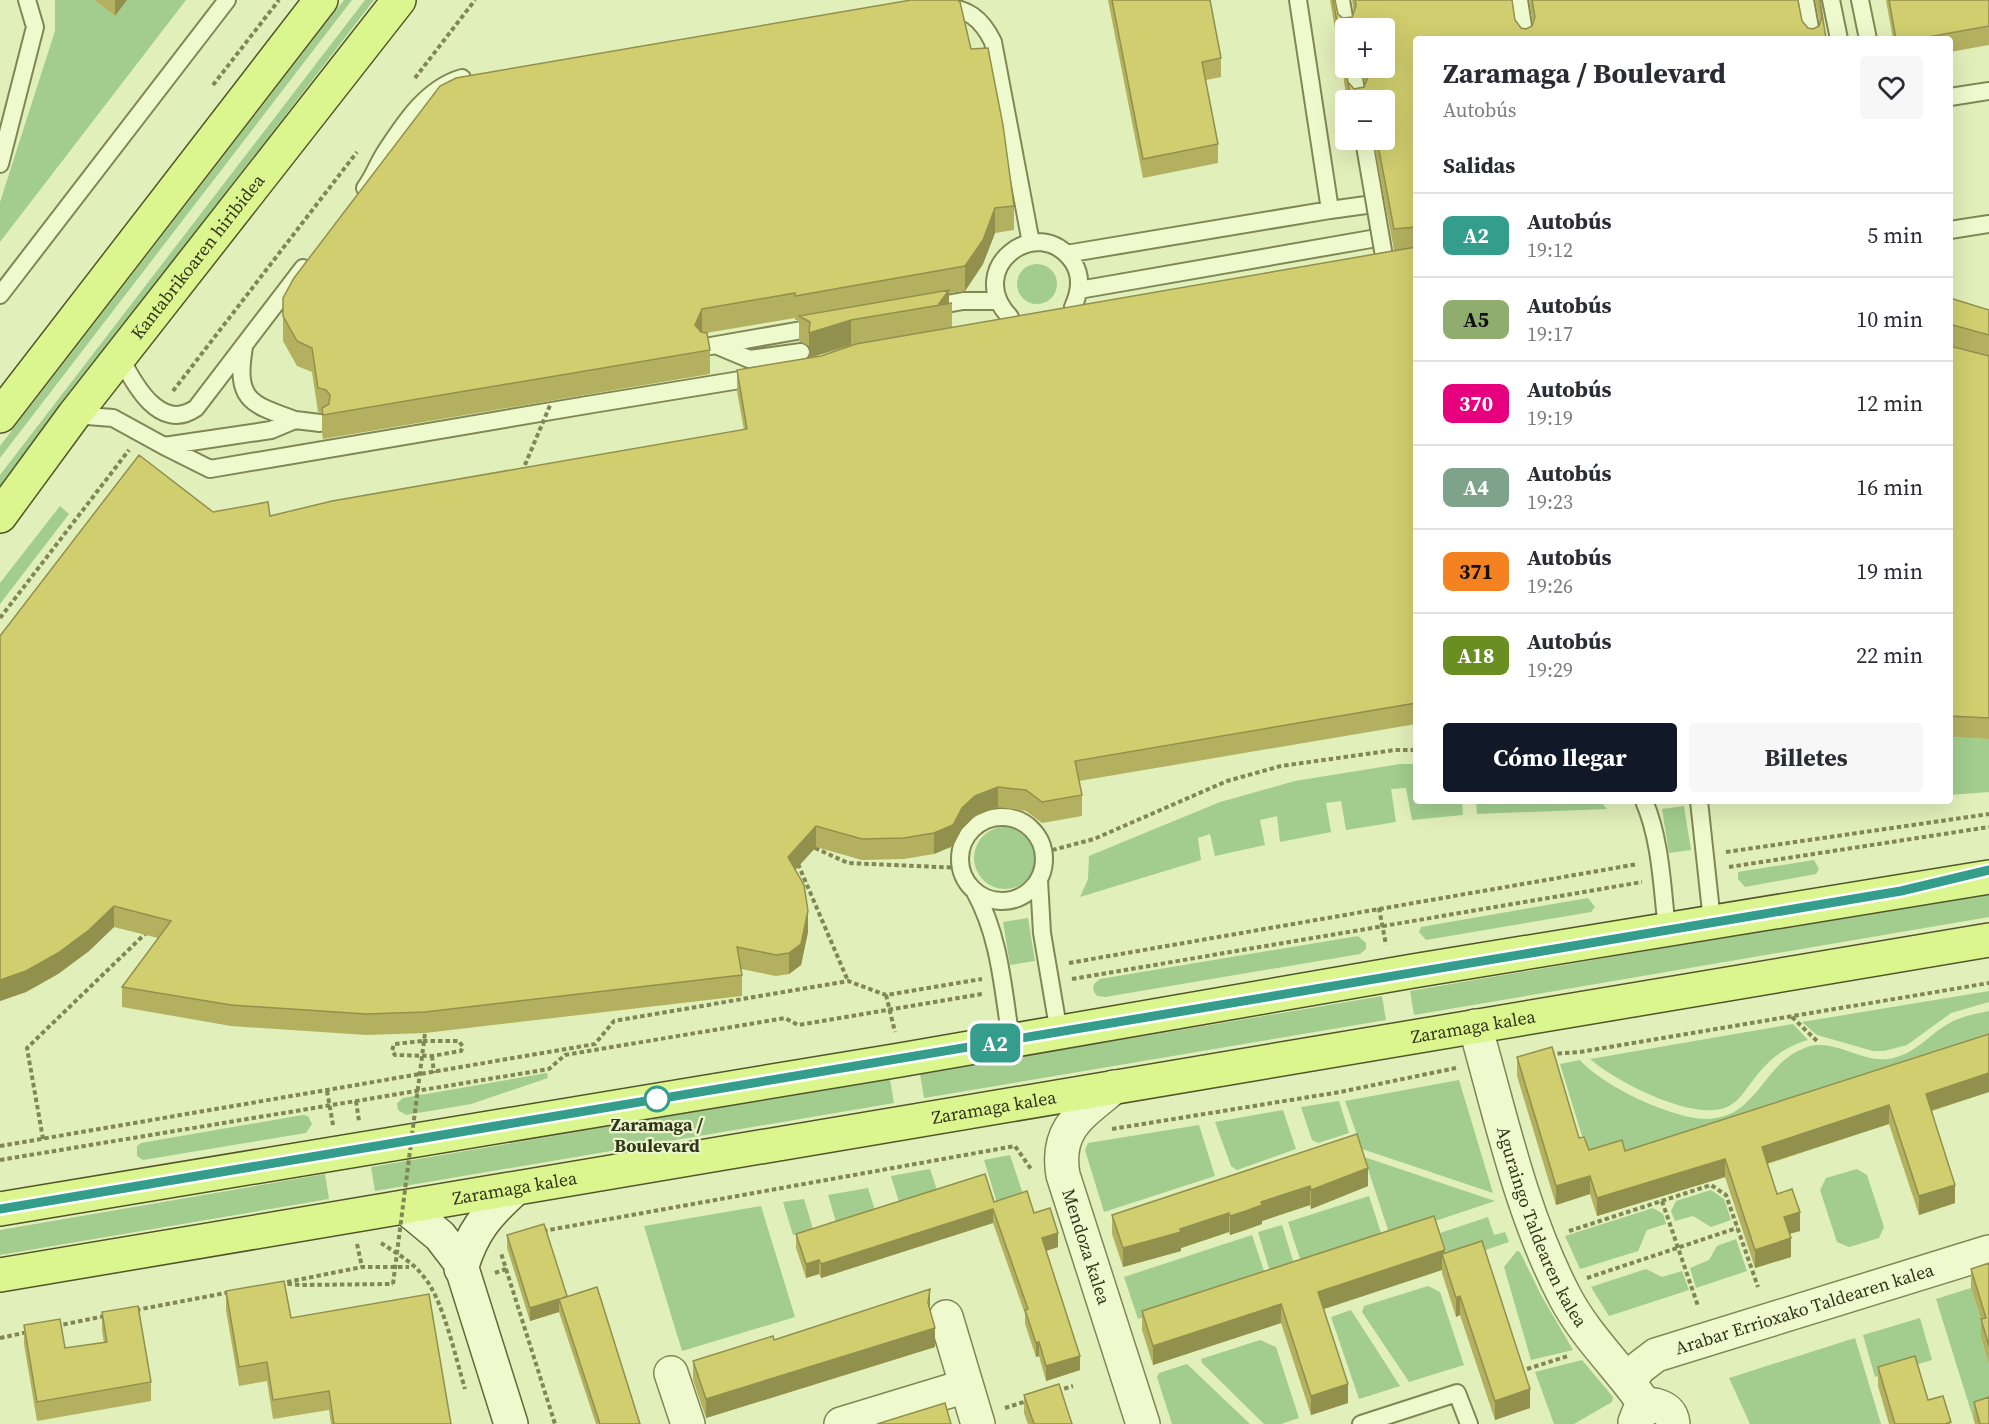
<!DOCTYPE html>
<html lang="es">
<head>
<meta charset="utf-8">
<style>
  :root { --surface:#fff; --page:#f7f7f7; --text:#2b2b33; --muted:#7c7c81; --line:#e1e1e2; --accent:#111827 }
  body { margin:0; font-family:"Source Serif 4",serif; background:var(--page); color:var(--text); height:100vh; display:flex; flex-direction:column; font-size:22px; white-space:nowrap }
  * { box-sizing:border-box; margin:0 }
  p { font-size:20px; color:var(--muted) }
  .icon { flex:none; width:33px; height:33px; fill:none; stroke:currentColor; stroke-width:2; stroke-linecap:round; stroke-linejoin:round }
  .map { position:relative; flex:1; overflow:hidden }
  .side { position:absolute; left:1413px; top:36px; width:540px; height:768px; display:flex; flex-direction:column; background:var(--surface); border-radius:6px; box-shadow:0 6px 24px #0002 }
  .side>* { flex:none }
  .badge { padding:0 12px; border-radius:9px; font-size:21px; line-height:39px }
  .controls { position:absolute; left:1335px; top:18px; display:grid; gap:12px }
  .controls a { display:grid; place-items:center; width:60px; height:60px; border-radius:6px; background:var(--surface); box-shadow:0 6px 24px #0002; font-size:30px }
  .map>.badge { position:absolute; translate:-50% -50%; box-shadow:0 0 0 3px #fff }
  h2 { padding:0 30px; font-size:22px; line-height:54px }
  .round { display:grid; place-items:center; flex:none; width:63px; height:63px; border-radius:6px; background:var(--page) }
  .headline { display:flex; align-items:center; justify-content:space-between; height:102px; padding:0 30px }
  h1 { font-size:28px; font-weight:700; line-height:45px }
  .primary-button { display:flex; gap:12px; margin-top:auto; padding:12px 30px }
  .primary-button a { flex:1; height:69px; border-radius:6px; background:var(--accent); color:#fff; font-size:24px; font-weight:700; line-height:69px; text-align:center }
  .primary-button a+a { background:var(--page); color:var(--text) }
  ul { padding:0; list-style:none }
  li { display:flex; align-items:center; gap:18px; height:84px; padding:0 30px; border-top:2px solid var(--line) }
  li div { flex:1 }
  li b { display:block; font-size:22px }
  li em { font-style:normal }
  li .badge { min-width:66px; font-weight:700; text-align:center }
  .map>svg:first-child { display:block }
  .green { fill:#a2cd8e }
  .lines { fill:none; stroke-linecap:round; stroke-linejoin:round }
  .lane-casing { stroke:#818754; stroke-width:20 }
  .street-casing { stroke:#818754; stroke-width:36 }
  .secondary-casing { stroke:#656837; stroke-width:36 }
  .primary-casing { stroke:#525429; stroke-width:36 }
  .path { stroke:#818754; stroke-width:4; stroke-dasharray:4.5 3; stroke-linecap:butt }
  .lane { stroke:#eefacd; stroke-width:16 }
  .street { stroke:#eefacd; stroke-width:33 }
  .secondary { stroke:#eefacd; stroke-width:33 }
  .primary { stroke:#dbf68e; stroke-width:33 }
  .lane-bridge-casing { stroke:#818754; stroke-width:20; stroke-linecap:butt }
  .path-bridge { stroke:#818754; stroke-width:4; stroke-dasharray:4.5 3; stroke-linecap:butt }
  .lane-bridge { stroke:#eefacd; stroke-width:16 }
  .wall { fill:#b3b15f; fill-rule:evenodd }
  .shaded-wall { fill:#92904d }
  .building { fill:#d0ce6e; stroke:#92904d; stroke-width:1.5 }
  .line-casing { stroke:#fff; stroke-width:14 }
  .line { stroke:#349d8b; stroke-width:9 }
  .stop-dot { fill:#fff; stroke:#349d8b; stroke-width:3 }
  .labels { text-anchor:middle; stroke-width:4.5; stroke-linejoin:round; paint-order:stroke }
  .street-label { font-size:18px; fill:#33351a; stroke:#eaf7ca }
  .stop-label { font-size:18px; font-weight:bold; fill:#33351a; stroke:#eaf7ca }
</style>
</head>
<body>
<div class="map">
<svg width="1989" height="1424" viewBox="0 0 1989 1424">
  <rect width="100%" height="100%" fill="#e1efba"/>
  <path class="green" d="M55 0H94L115 16 127 0H186L0 242V202L55 31Z
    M344 0H352L0 458V446Z
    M365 0H374L0 486V475Z
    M1017 284a20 20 0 1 1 40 0a20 20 0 1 1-40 0Z
    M60 506 69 514 0 604V583Z
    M1950 737 1989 739V792L1950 795Z
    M1400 764H1416V801H1462L1463 815 1412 820 1406 788 1391 789 1396 822 1346 830 1341 801 1326 803 1331 832 1280 842 1277 816 1260 820 1265 845 1215 856 1210 834 1198 838 1201 860 1080 897 1088 879 1089 856 1220 802 1295 781Z
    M1476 801H1600L1607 809 1477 814Z
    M1684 806 1691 850 1669 853 1662 809Z
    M974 858a31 31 0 1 1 62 0a31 31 0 1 1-62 0Z
    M1814 860 1819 869 1816 874 1745 887 1738 879V872Z
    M1989 893V917L1414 1015 1410 991Z
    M1588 898 1595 907 1591 912 1426 940 1419 932 1421 927Z
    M1028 918 1035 961 1010 965 1003 922Z
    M1358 936 1366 943V949L1360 954 1105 997 1097 996 1093 990 1094 984 1100 979Z
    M1989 991V1002L1951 1013 1907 1045 1884 1051H1873L1817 1035 1802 1022Z
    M1382 996 1386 1020 924 1098 920 1074Z
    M1989 1011V1044L1593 1172 1560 1064 1580 1060C1603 1086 1670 1118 1706 1119 1717 1119 1731 1115 1740 1108 1767 1087 1772 1060 1807 1047 1834 1038 1860 1062 1887 1059 1917 1056 1932 1029 1958 1019 1968 1015 1979 1013 1989 1011Z
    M1793 1024 1808 1040C1784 1047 1769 1059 1754 1079 1746 1089 1740 1100 1729 1106 1696 1124 1615 1081 1590 1059Z
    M547 1073 548 1078 471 1104 406 1115 398 1110 397 1103 403 1098Z
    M890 1079 894 1103 375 1191 371 1167Z
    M1459 1080 1493 1193 1362 1149 1345 1101Z
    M1339 1101 1349 1133 1318 1143 1312 1140 1301 1107Z
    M1283 1110 1296 1149 1237 1170 1231 1166 1215 1122Z
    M303 1115 308 1116 312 1124 306 1133 143 1160 137 1156V1146L141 1143Z
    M1199 1125 1215 1176 1104 1212 1085 1150 1088 1143Z
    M1010 1155 1025 1200 997 1203 984 1160Z
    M1364 1157 1495 1201 1390 1236Z
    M930 1169 937 1190 899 1202 891 1176Z
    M1857 1169 1867 1175 1884 1227 1879 1238 1849 1247 1837 1242 1820 1190 1826 1178Z
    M325 1174 329 1199 0 1255V1230Z
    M868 1188 875 1210 836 1222 828 1195Z
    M1711 1190 1724 1199 1731 1220 1711 1227 1693 1216 1675 1221 1671 1211 1676 1201Z
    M1369 1196 1383 1239 1302 1265 1288 1222Z
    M804 1199 813 1229 793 1235 783 1202Z
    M761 1206 795 1317 682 1351 644 1226Z
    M1653 1208 1663 1214 1666 1224 1647 1230 1638 1251 1580 1269 1565 1236Z
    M1488 1217 1494 1235 1505 1232 1509 1242 1450 1262 1440 1233Z
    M1282 1225 1295 1267 1271 1275 1258 1232Z
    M1252 1235 1266 1277 1138 1319 1124 1277Z
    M1736 1239 1747 1271 1696 1288 1690 1268 1709 1260 1717 1246Z
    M1517 1251 1520 1252 1541 1295 1573 1350 1531 1360 1504 1267Z
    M1646 1269 1662 1277 1682 1271 1689 1290 1609 1316 1591 1287Z
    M1428 1286 1440 1292 1464 1365 1409 1382 1362 1312 1364 1306Z
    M1971 1288 1986 1337 1981 1338 1989 1365V1416L1974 1421 1936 1299Z
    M1351 1310 1400 1386 1359 1399 1331 1317Z
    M1920 1318 1932 1360 1875 1377 1863 1335Z
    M1855 1338 1881 1424H1750L1729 1378Z
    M1260 1340 1276 1347 1299 1418 1281 1424H1264L1202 1363 1201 1359Z
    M1582 1360 1613 1397 1612 1402 1574 1424H1554L1535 1372Z
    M1187 1364 1250 1424H1172L1157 1377 1159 1373Z"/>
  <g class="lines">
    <g class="lane-casing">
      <path id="lane" d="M1341 0 1346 29
        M1519 0 1525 39
        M1805 0 1812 39
        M1831 0 1839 39
        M1860 0 1868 39
        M941 7C967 7 982 19 993 42L1031 243
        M1352 68 1358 100
        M1950 97 1989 91
        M0 164 35 27 27 0
        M365 188C374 176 378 163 386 151 405 122 427 88 462 78
        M1330 210 1366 205
        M1950 230 1989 224
        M1066 254 1330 210 1298 0
        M1079 290 1371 239
        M0 295 227 0
        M930 307 963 301H998
        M1010 317C963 269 1038 211 1073 262 1082 276 1080 292 1073 307
        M718 346 749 359 801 352
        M244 347C235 400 250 404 295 420
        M705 347 819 327
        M120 357C134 384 160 433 196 408L303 268
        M74 415 113 418 164 446 271 430 295 420 320 423
        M164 446 210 469 587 405
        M1644 801C1661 840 1662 888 1667 929
        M1699 801 1712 921
        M960 859a42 42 0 1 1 84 0a42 42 0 1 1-84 0Z
        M1039 880 1042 933 1059 1033
        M975 892C1000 937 1003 990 1011 1040
        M1361 1424 1457 1393 1469 1424"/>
    </g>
    <g class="street-casing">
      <g id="street">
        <path id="s1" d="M1475 1026C1501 1117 1521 1213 1565 1297 1586 1337 1621 1369 1646 1406"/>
        <path id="s2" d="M1114 1087C1082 1114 1055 1128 1063 1175L1143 1424"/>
        <path d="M946 1317 978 1424"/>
        <path d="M671 1373 688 1424"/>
        <path id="s3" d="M1629 1382 1639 1368 1656 1355 1989 1252"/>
        <path d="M1635 1422 1639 1412 1655 1405C1666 1408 1672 1412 1673 1424"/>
        <path d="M841 1424 966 1386"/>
      </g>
    </g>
    <g class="secondary-casing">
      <path id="secondary" d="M405 1207 440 1236 460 1262 511 1424
        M461 1269C472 1232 486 1215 515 1189"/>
    </g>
    <g class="primary-casing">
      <g id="primary">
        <path d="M0 416 321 0"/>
        <path id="s4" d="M0 516 74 415 399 0"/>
        <path d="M0 1209 900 1060 1413 971 1989 877"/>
        <path id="s5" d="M0 1275 1989 940"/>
      </g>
    </g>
    <path class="path" d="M415 78 475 0
      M213 85 279 0
      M173 391 357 152
      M0 618 129 450
      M815 848 848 863 961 868
      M1045 852 1094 839 1227 781 1281 766 1395 750H1416
      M1726 852 1989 814
      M798 864 848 981
      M1729 867 1989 827
      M1379 908 1386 945
      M1069 963 1638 864
      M1072 979 1642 882
      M886 995 895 1032
      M1792 1017 1817 1041
      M423 1041H459L463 1047 461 1051 432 1056 395 1055 392 1051 394 1044Z
      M1550 1054 1580 1052 1989 983
      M432 1056 434 1073
      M327 1091 333 1125
      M356 1101 359 1121
      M1112 1129 1340 1092 1456 1068
      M43 1139 27 1048 148 931
      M0 1146 595 1044 614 1021 848 981 886 995 982 979
      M0 1160 549 1069 565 1055 785 1018 798 1025 982 994
      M1662 1201 1698 1306
      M543 1231 1015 1146 1031 1169
      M1569 1231 1711 1185 1726 1195 1758 1287
      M381 1243C396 1253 413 1262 424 1277 443 1299 456 1359 465 1389
      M357 1244 362 1267
      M506 1269 555 1424
      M495 1273 506 1269 501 1253
      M1587 1278 1737 1228
      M287 1282 362 1267H409
      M280 1283 300 1285 393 1284
      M136 1310 231 1292
      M56 1326 105 1316
      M0 1338 28 1332
      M1527 1369 1568 1356
      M1057 1391 1073 1386
      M1005 1408 1027 1401"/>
    <use href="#lane" class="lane"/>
    <use href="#street" class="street"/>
    <use href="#secondary" class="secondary"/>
    <use href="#primary" class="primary"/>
    <g class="lane-bridge-casing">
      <path id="lane-bridge" d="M1364 140 1385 262
        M587 405 758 377"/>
    </g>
    <path class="path-bridge" d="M522 472 551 403
      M393 1284 425 1033"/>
    <use href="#lane-bridge" class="lane-bridge"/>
  </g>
  <path class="wall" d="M94 0H127L115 16Z
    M1108 0H1210L1221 58V77L1206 80 1218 144V163L1143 178Z
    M1330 0H1335L1338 14 1343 18 1352 17 1354 13 1352 0H1512L1515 20 1521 28 1526 29 1532 26 1533 24 1529 0H1798L1802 21 1808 28 1813 29 1819 26 1820 24 1815 0H1820L1826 39H1416V724L1079 781 1082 795V816L1042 823 1026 811 998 807 975 816 962 829 953 846 934 854 904 859 862 860 816 847 795 870 808 932 801 965 789 974 776 976 741 969 742 975V996L425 1033 366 1035 231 1026 122 1007V987L158 938 114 927 89 951 58 974 26 992 0 1001V636L213 512 270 516 744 430 737 391V370L821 356 1394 250 1373 140H1384V100H1347L1344 82V63L1342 69ZM1346 28H1384V68H1361L1365 85 1364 87 1354 89 1348 82 1344 62Z
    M1886 0H1989V45L1950 52V39H1893Z
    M971 49 1014 206V230L995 233 983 264 965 291 949 293V303H952V327L851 345 809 358V346L799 341V320H795V318L706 333 710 350V374L323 439 322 433V413L318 412 312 372 297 366 283 341V298Z
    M1950 298 1989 310V356L1953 346H1951L1989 356V739L1950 737Z
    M1989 1034V1092L1932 1111 1955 1203 1919 1215 1889 1124 1767 1164 1777 1194 1800 1231 1790 1234 1791 1257 1755 1268 1725 1177 1597 1216 1590 1194 1556 1205 1517 1076V1057L1589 1150 1625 1151Z
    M1357 1134 1368 1186 1311 1209 1310 1205 1262 1221V1224L1246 1230 1230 1235 1229 1232 1181 1248V1251L1123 1267 1112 1234V1215Z
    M994 1202 1034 1213 1058 1247 1046 1251 1080 1370 1046 1381 1039 1356 1036 1357 1025 1324V1314L993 1223 821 1278 819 1274 806 1278 796 1248V1234Z
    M507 1235 567 1296 640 1424H596L559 1312 530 1321 507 1248Z
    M1445 1253 1530 1408 1495 1420 1460 1315 1456 1317 1442 1273V1270L1323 1309 1348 1403 1311 1415 1281 1323 1153 1365 1142 1330V1311Z
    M1989 1263V1365L1981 1338V1320L1971 1288V1269Z
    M226 1291 291 1318 451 1424H331L329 1410 273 1419 267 1381 239 1386 226 1310Z
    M930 1309 935 1347 706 1418 693 1380V1361L774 1340Z
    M102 1312 151 1382V1401L37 1421 24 1344V1325L65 1348 104 1343 102 1330Z
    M1878 1367 1928 1400 1951 1424H1889L1878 1386Z
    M1024 1395 1072 1424H1028L1024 1413Z
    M1974 1402 1989 1424H1975L1974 1421Z"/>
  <path class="shaded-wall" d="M115 0H127L115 16Z
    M1346 39V60L1342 69V48Z
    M995 208V233L983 264 965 291V266Z
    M949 290V303L938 305Z
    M702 309V333L695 325Z
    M851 320V345L809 358V333Z
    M1953 325V346L1950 347V326Z
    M998 787V807L975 816 962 829 953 846 934 854V833L962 808 975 796Z
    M816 826V847L788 878V857Z
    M114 906V927L89 951 58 974 26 992 0 1001V980Z
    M808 911V932L801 965 789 974V953Z
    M1989 1073V1092L1926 1112V1094Z
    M1889 1105V1124L1762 1165V1147Z
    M1725 1159V1177L1597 1216V1198Z
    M1368 1168V1186L1311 1209V1190Z
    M1590 1176V1194L1556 1205V1186Z
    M1955 1185V1203L1919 1215V1196Z
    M1310 1186V1205L1262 1221V1224L1230 1235V1216L1261 1202Z
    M993 1209V1223L821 1278V1264Z
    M1800 1212V1231L1784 1235V1217Z
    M1229 1213V1232L1181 1248V1251L1123 1267V1248Z
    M1058 1233V1247L1042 1252V1238Z
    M1791 1238V1257L1755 1268V1250Z
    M1445 1250V1264L1442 1254V1270L1318 1311V1292Z
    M819 1260V1274L806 1278V1264Z
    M930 1289V1308L928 1322V1303Z
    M1460 1296V1315L1456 1317V1298Z
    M559 1299V1312L530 1321V1308Z
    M1281 1304V1323L1153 1365V1346Z
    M935 1328V1347L706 1418V1399Z
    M1039 1342V1356L1036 1357V1343Z
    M1080 1356V1370L1046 1381V1366Z
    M1348 1384V1403L1311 1415V1396Z
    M1530 1389V1408L1495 1420V1401Z"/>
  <path class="building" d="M911 0H957L960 2 971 49 988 48 1003 125 1014 206 995 208 983 240 965 266 795 296V293L702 309 695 325 701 332 707 333 710 350 323 415 322 408 329 404 330 395 326 390 318 388 312 348 297 341 283 316V298L294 278 440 86 456 78Z
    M1112 0H1210L1221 58 1202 62 1218 144 1143 159Z
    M1333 0H1335L1338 14 1343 18 1352 17 1356 6 1355 0H1512L1515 20 1521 28 1526 29 1532 26 1535 17 1532 0H1798L1802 21 1808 28 1813 29 1819 26 1822 17 1820 0 1826 39H1416V227L1394 229 1377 140H1384V100H1351L1344 61 1348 82 1354 89 1364 87 1368 77 1366 68H1384V28H1346V39L1342 48Z
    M1889 0H1989V26L1917 39H1896Z
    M1416 247V703L1075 761 1082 795 1042 802 1026 790 998 787 975 796 962 808 953 825 934 833 904 838 862 839 816 826 788 857 804 885 808 911 801 944 789 953 776 955 737 947 742 975 425 1012 366 1014 231 1005 122 987 171 921 114 906 89 930 58 953 26 971 0 980V636L139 455 213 512 268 502 270 516 332 501 747 429 737 370 821 356 856 344Z
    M949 290 938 305 952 303 851 320 809 333 810 322 799 316Z
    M1950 298 1989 310V335L1953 325 1950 326Z
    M1950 346 1989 356V718L1950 716Z
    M1989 1034V1073L1926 1094 1955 1185 1919 1196 1889 1105 1762 1147 1777 1194 1792 1189 1800 1212 1784 1217 1791 1238 1755 1250 1725 1159 1597 1198 1590 1176 1556 1186 1517 1057 1552 1047 1579 1138 1584 1137 1589 1150 1622 1140 1625 1151Z
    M1357 1134 1368 1168 1311 1190 1310 1186 1261 1202 1262 1205 1246 1211 1230 1216 1229 1213 1180 1229 1181 1232 1123 1248 1112 1215Z
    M985 1174 994 1202 1027 1191 1034 1213 1050 1208 1058 1233 1042 1238 1080 1356 1046 1366 1039 1342 1036 1343 1025 1310 1028 1309 993 1209 821 1264 819 1260 806 1264 796 1234Z
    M1434 1216 1445 1250 1318 1292 1348 1384 1311 1396 1281 1304 1153 1346 1142 1311Z
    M544 1224 567 1296 560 1299 597 1287 640 1424H600L559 1299 530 1308 507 1235Z
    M1482 1241 1530 1389 1495 1401 1460 1296 1456 1298 1442 1254Z
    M1989 1263V1346L1981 1319 1986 1318 1971 1269Z
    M284 1281 291 1318 429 1294 451 1424H334L329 1391 273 1400 267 1362 239 1367 226 1291Z
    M930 1289 928 1303 935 1328 706 1399 693 1361 773 1336 774 1340Z
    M138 1306 151 1382 37 1402 24 1325 60 1319 65 1348 107 1342 102 1312Z
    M1915 1356 1928 1400 1943 1396 1951 1422 1945 1424H1895L1878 1367Z
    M1059 1384 1072 1424H1034L1024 1395Z
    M1989 1397V1424H1980L1974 1402Z
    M945 1403 951 1424H877Z"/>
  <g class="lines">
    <g class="line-casing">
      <path id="line" d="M0 1209 1901 891 1989 870"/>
    </g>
    <use href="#line" class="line"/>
  </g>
  <circle class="stop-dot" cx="657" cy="1099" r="12"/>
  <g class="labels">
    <g class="street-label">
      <text dy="6" stroke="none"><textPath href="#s4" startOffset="326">Kantabrikoaren hiribidea</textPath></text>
      <text dy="6" stroke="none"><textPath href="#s5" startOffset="1494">Zaramaga kalea</textPath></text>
      <text dy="6" stroke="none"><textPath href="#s5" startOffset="1008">Zaramaga kalea</textPath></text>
      <text dy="6" stroke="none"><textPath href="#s5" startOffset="522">Zaramaga kalea</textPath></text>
      <text dy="6" stroke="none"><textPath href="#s1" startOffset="212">Aguraingo Taldearen kalea</textPath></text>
      <text dy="6" stroke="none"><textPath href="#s2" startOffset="184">Mendoza kalea</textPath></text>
      <text dy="6" stroke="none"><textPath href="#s3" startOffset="194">Arabar Errioxako Taldearen kalea</textPath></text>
    </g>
    <g class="stop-label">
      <text x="657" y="1131">Zaramaga /<tspan x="657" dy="21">Boulevard</tspan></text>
    </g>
  </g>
</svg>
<div class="controls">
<a>+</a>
<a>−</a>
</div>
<b class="badge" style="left:995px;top:1043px;background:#349d8b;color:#fff">A2</b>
<section class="side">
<div class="headline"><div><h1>Zaramaga / Boulevard</h1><p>Autobús</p></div><a class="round"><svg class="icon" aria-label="heart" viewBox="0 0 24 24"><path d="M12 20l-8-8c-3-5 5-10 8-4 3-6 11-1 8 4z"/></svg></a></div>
<h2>Salidas</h2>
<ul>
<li><span class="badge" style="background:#349d8b;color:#fff">A2</span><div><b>Autobús</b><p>19:12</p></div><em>5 min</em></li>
<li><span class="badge" style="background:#8ead6e;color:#111">A5</span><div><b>Autobús</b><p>19:17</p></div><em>10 min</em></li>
<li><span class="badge" style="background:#e6007e;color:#fff">370</span><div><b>Autobús</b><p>19:19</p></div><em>12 min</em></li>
<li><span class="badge" style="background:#7ea28a;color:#fff">A4</span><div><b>Autobús</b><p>19:23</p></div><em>16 min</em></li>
<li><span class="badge" style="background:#f58220;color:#111">371</span><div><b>Autobús</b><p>19:26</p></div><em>19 min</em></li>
<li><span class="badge" style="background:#6b8e23;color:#fff">A18</span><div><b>Autobús</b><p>19:29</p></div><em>22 min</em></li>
</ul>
<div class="primary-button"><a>Cómo llegar</a><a>Billetes</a></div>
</section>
</div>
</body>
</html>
